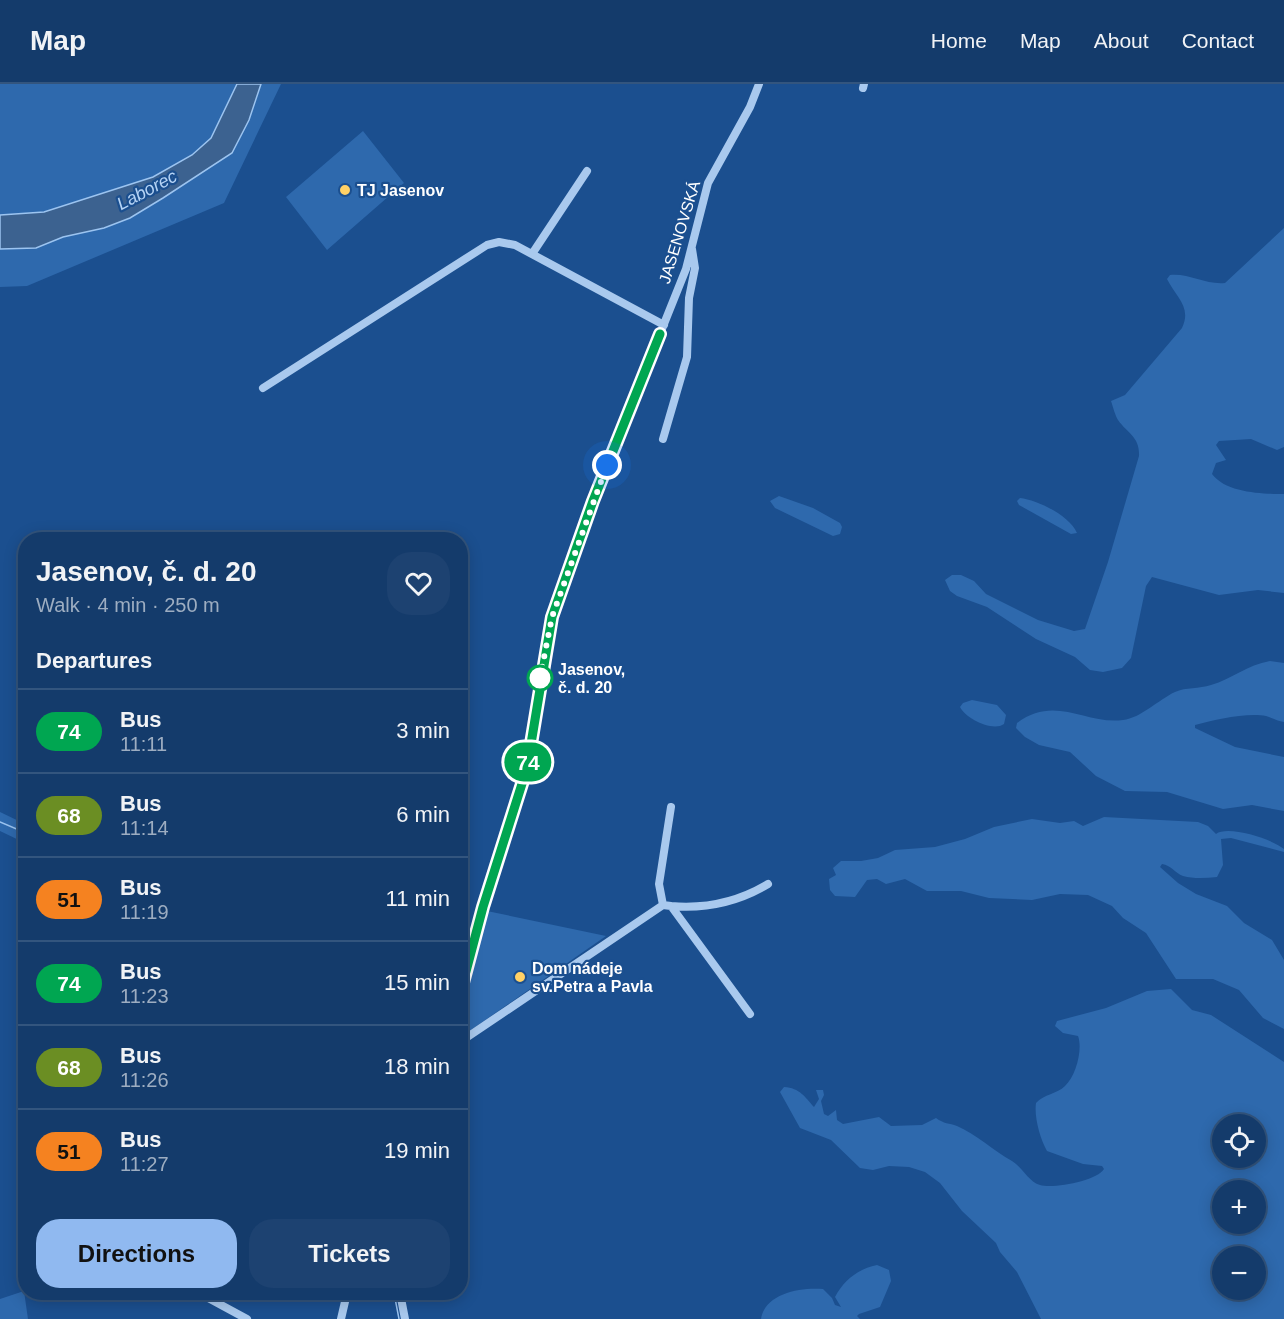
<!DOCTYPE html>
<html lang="en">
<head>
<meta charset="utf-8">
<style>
  :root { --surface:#143b6b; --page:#1d4271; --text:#f1f3f6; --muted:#9dadc1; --line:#33557e; --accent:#90b9f0 }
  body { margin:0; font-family:Arial,sans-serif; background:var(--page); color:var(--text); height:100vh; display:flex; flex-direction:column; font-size:22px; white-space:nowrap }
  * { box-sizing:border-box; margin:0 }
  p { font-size:20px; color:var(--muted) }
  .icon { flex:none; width:33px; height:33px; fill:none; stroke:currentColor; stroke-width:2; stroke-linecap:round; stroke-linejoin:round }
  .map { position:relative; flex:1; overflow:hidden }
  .sheet { position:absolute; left:18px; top:448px; width:450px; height:768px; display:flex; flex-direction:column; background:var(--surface); border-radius:24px; box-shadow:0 3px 15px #0003,0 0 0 2px var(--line) }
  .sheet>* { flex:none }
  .badge { padding:0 12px; border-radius:20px; font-size:21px; line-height:39px }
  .controls { position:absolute; left:1212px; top:1030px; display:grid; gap:12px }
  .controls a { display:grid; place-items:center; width:54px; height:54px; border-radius:50%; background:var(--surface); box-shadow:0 3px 15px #0003,0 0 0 2px var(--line); font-size:30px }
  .you { position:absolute; width:30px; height:30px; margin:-15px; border:4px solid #fff; border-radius:50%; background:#1a73e8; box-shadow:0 0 0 9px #1a73e833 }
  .map>.badge { position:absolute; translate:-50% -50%; box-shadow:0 0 0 3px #fff }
  h2 { padding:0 18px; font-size:22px; line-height:54px }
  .round { display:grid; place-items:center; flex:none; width:63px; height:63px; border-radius:24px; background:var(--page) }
  .head { display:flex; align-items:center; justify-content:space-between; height:102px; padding:0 18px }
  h1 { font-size:28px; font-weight:700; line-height:45px }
  .button { display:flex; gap:12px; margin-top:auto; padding:12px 18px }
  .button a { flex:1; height:69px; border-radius:24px; background:var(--accent); color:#111; font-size:24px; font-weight:700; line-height:69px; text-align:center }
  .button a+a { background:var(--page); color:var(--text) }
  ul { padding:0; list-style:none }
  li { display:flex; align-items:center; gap:18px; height:84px; padding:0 18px; border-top:2px solid var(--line) }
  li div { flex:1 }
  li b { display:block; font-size:22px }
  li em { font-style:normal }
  li .badge { min-width:66px; font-weight:700; text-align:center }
  header { display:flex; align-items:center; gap:36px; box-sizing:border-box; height:84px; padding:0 30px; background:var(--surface); border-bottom:2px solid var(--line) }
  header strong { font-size:28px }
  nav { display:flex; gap:33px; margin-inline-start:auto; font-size:21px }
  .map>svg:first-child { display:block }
  .green { fill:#2e69ad; fill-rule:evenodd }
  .water { fill:#3c6290; stroke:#9cc4f0; stroke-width:1.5 }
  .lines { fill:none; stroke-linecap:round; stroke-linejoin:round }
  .stream { stroke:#9cc4f0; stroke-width:1.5 }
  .minor { stroke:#a9c9ee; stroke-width:8 }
  .line-casing { stroke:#fff; stroke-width:14 }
  .line { stroke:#00a651; stroke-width:9 }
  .walk { stroke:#fff; stroke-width:6; stroke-dasharray:0 10.8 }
  .poi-dot { fill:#ffd166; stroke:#1b4f8f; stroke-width:2 }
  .stop-dot { fill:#fff; stroke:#00a651; stroke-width:3 }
  .labels { text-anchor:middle; stroke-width:4.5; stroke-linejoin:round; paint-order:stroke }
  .poi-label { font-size:16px; font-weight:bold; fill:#fff; stroke:#1b4f8f; text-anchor:start }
  .street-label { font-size:16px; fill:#fff; stroke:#1b4f8f }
  .stop-label { font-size:16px; font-weight:bold; fill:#fff; stroke:#1b4f8f; text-anchor:start }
  .water-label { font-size:18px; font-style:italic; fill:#b5d3f5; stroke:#1b4f8f }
</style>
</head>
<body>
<header>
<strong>Map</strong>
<nav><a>Home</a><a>Map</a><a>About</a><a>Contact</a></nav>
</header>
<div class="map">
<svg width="1284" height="1235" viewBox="0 0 1284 1235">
  <rect width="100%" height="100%" fill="#1b4f8f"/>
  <path class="green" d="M0 0H281L224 119 27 202 0 203Z
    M363 47 404 99 327 166 286 113Z
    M1284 144V363L1277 366 1251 355 1219 357 1216 361 1226 376 1216 379 1212 390C1226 409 1263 410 1284 410V509L1258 506 1219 511 1152 493 1146 502 1131 574 1122 584 1103 588 1090 586 1075 573 1036 555 987 523 957 512 950 507 945 496 952 491H961L974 497 986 510 1038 536 1074 547 1085 545 1108 478 1139 372C1140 353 1128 350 1118 336 1115 331 1113 323 1111 317L1125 311 1182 244C1192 223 1176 213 1167 195L1170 191C1189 189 1206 201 1225 199Z
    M779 412 813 424 840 439 842 443 840 450 833 452 775 424 770 417Z
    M1020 414C1038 416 1070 432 1077 449L1071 450 1019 421 1017 417Z
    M1270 577 1284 579V638C1278 637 1272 634 1266 632 1248 628 1213 636 1195 641V644L1235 663 1284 673V727L1252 721 1223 725 1167 708 1125 707 1096 692 1070 668 1039 661 1025 653 1016 644 1017 639C1055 610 1086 641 1123 636 1141 634 1158 616 1175 608 1186 603 1199 605 1211 601 1232 595 1247 581 1270 577Z
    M972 616 997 621 1006 631 1004 640C993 648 966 635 960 623L963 619Z
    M0 728 25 740V759L0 747Z
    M1104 733 1198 738 1208 742 1216 750C1228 741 1272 755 1284 765V768L1231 754 1221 755 1223 781 1217 793C1206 794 1194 795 1183 792 1175 789 1171 781 1162 780L1160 783 1178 799 1196 810 1227 822 1244 839 1272 856 1284 876V945L1263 934 1239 906 1213 895H1176L1146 849 1123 834 1112 822 1088 811 1060 810 1032 816 989 814 961 807H927L905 795 886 800 877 795 867 796 855 813 835 812 830 806 829 795 836 791 833 784 841 777H861L878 774 895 766 935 763 965 755 994 743 1032 735 1060 739 1074 737 1083 742Z
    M487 827 606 852 468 948 461 945V936Z
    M1171 905 1192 926 1211 931 1284 978V1235H1041L1017 1188 1000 1168 996 1159 962 1127 940 1099 925 1088 909 1083 889 1082 873 1086 860 1084 831 1056 800 1044 780 1008 784 1003C800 1004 805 1013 814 1023L819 1015 816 1006H823L824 1011 821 1017 824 1030 828 1032 836 1026 837 1036 843 1040 879 1033 891 1042 922 1041 936 1034C944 1040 949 1039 957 1042 976 1050 994 1067 1012 1077 1022 1083 1029 1098 1040 1101 1053 1105 1097 1097 1104 1085L1102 1082 1083 1080 1047 1067C1040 1054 1034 1033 1036 1019 1044 1010 1057 1010 1065 1002 1076 992 1083 965 1078 952L1063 949 1055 942 1057 937 1106 924 1147 907ZM1222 1041H1256V1074H1222ZM1222 1107H1256V1140H1222ZM1222 1173H1256V1206H1222Z
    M877 1181 889 1186 891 1197 880 1223 859 1230 857 1232 860 1235H761C765 1209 801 1203 823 1205L832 1214 835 1221 841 1223 835 1213C844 1196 858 1185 877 1181Z
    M24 1207 28 1235H0V1215Z"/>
  <path class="water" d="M237 0H261L249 36 232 69 163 114 130 134 104 144 63 153 36 164 0 165V131L44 128 153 93 192 71 211 54Z"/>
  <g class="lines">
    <path class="stream" d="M0 738 26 749
      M394 1209 399 1235"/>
    <path class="minor" d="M863 4 864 0
      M532 170 587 87
      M263 304 487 161 499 158 515 161 664 241
      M663 355 687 273 689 214 695 184 692 165
      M663 821 659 800 671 723
      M671 822C706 825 738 818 768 800
      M460 911 483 823 527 684 552 533 593 417 686 185 708 99 750 23 759 0
      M460 958 663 821 671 822 750 930
      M199 1209 247 1235
      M400 1209 405 1235
      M341 1235 347 1209"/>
  </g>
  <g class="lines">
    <g class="line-casing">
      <path id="line" d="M460 910 483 823 527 684 552 533 593 417 660 250"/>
    </g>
    <use href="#line" class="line"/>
    <path class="walk" d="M540 594 539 599 552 533 607 381"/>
  </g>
  <g class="poi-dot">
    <circle cx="345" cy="106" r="6"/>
    <circle cx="520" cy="893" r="6"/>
  </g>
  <circle class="stop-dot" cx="540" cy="594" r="12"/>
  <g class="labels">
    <g class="poi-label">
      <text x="357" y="112">TJ Jasenov</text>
      <text x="532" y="890">Dom nádeje<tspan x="532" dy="18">sv.Petra a Pavla</tspan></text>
    </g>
    <g class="street-label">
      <text transform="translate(679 148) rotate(-73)" y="6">JASENOVSKÁ</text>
    </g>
    <g class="stop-label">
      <text x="558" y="591">Jasenov,<tspan x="558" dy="18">č. d. 20</tspan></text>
    </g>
    <g class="water-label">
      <text transform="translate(147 106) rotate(-28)" y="6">Laborec</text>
    </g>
  </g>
</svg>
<div class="controls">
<a><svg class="icon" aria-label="locate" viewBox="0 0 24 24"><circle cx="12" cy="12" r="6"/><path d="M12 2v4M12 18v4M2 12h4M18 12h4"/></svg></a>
<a>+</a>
<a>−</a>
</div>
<div class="you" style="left:607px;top:381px"></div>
<b class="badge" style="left:528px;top:678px;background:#00a651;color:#fff">74</b>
<section class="sheet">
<div class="head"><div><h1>Jasenov, č. d. 20</h1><p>Walk · 4 min · 250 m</p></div><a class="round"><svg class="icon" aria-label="heart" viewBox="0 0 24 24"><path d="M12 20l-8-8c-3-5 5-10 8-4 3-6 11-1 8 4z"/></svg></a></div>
<h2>Departures</h2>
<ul>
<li><span class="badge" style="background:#00a651;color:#fff">74</span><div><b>Bus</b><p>11:11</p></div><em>3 min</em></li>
<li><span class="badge" style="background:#6b8e23;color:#fff">68</span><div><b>Bus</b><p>11:14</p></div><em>6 min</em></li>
<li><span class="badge" style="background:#f58220;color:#111">51</span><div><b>Bus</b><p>11:19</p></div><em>11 min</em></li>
<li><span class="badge" style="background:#00a651;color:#fff">74</span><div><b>Bus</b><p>11:23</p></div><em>15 min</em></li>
<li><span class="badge" style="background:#6b8e23;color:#fff">68</span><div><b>Bus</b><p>11:26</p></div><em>18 min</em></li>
<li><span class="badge" style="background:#f58220;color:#111">51</span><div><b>Bus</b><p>11:27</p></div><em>19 min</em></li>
</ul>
<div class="button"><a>Directions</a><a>Tickets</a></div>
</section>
</div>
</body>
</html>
